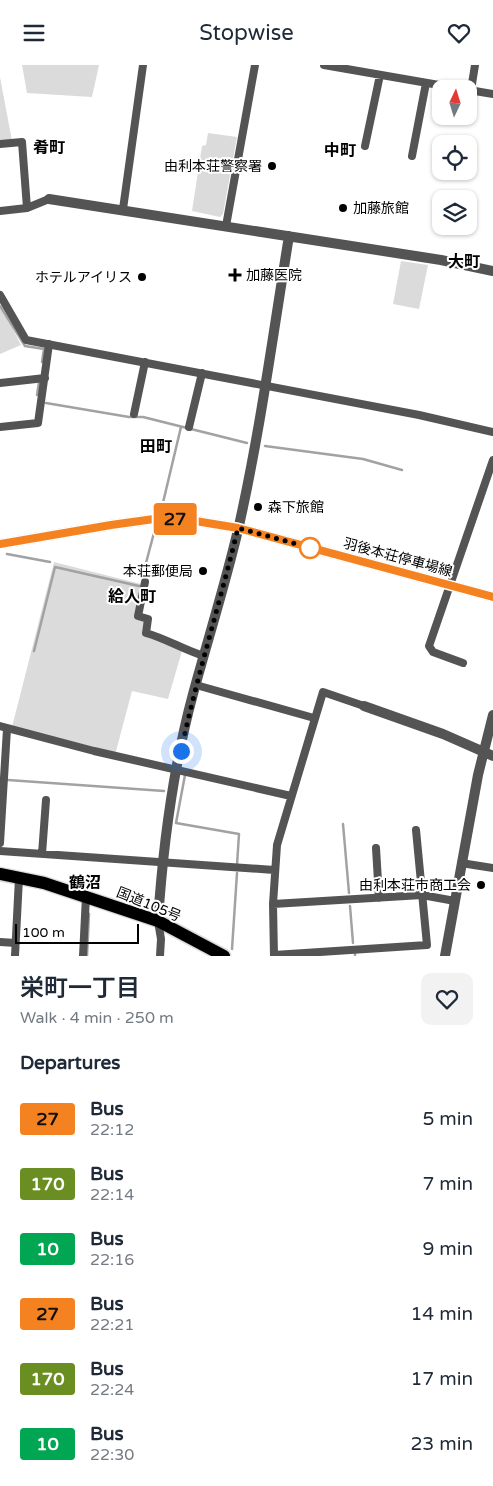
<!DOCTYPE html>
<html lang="en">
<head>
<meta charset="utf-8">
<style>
  :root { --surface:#fff; --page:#f2f2f3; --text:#1f2937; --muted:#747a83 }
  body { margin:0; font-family:"Varela Round","Noto Sans JP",sans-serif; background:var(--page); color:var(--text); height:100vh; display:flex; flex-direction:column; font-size:19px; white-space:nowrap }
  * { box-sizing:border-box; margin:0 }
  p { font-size:16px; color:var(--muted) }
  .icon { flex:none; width:28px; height:28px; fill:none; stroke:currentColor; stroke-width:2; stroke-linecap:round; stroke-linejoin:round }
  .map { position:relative; height:891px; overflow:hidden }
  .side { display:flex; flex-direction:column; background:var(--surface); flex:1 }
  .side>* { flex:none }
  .badge { padding:0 10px; border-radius:4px; font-size:18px; line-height:32px }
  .needle { width:32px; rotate:4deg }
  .controls { position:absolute; left:432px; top:15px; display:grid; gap:10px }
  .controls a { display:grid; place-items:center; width:45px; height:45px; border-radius:10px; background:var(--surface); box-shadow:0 1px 4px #0004; font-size:25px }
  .scale { position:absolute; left:15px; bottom:12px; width:124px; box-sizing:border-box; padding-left:5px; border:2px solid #000; border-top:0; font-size:14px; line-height:18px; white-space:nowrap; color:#000; -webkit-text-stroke:4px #fff; paint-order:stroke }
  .you { position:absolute; width:25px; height:25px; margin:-12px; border:4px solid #fff; border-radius:50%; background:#1a73e8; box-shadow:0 0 0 8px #1a73e833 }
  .map>.badge { position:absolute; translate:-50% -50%; box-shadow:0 0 0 2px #fff }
  h2 { padding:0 20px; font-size:19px; line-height:45px }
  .round { display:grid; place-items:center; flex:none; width:52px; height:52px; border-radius:10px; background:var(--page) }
  .summary { display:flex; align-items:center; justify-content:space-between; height:85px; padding:0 20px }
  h1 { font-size:24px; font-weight:600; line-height:38px }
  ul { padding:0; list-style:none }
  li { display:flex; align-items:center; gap:15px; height:65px; padding:0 20px }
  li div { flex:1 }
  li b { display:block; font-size:19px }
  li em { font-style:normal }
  li .badge { min-width:55px; font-weight:700; text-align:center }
  header { display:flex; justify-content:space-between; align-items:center; height:65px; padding:0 20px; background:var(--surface); font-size:22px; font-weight:600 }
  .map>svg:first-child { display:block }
  .green { fill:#dbdbdb }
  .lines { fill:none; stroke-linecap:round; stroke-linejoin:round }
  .stream { stroke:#a2a2a2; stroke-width:2.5 }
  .trunk-casing { stroke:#dbdbdb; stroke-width:15 }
  .minor { stroke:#545454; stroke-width:8 }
  .tertiary { stroke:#545454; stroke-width:10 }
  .secondary { stroke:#212121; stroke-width:10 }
  .trunk { stroke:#000; stroke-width:12 }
  .line-casing { stroke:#fff; stroke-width:11 }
  .line { stroke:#f58220; stroke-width:8 }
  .walk { stroke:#000; stroke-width:5; stroke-dasharray:0 9 }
  .poi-dot { fill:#000; stroke:#fff; stroke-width:2 }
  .stop-dot { fill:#fff; stroke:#f58220; stroke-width:2.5 }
  .labels { text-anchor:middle; stroke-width:4; stroke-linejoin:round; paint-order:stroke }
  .poi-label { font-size:14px; fill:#000; stroke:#fff; text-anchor:end }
  .street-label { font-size:14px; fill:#000; stroke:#fff }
  .quarter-label { font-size:16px; font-weight:bold; fill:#000; stroke:#fff }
</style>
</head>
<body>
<header><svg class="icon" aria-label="menu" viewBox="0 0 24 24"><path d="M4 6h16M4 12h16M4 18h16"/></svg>Stopwise<svg class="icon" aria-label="heart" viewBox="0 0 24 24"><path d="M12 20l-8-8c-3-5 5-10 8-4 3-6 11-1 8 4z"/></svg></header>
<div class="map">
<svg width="493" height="891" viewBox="0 0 493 891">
  <rect width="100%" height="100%" fill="#fff"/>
  <path class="green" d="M22 0H99L92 32 27 28Z
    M0 12 12 76 0 78Z
    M208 68 237 72 223 149 220 152 192 146 202 81 206 80Z
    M401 196 428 200 419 244 393 239Z
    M0 239 21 280 0 289Z
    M54 497 141 519 134 553 146 556 144 570 182 586 168 634 132 626 115 690 12 662Z"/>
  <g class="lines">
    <path class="stream" d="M0 241 25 281 44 284 42 297
      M37 330 39 317
      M46 338 129 352H143L247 378
      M265 381 363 394 402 405
      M161 446 181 362
      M7 489 50 497
      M142 513 155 464
      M34 586 55 502 139 521
      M185 710 176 758 239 769 237 800
      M8 715 164 726
      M343 759 349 828
      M350 841 353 878
      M232 884 237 808
      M355 888V891
      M87 891 89 849"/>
    <g class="trunk-casing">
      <path id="trunk" d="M0 809 44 818 158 856 224 891"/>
    </g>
    <path class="minor" d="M324 0 462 24
      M469 25 493 29
      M471 25 475 0
      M0 79 22 77 27 143
      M365 81 380 10
      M412 91 426 18
      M123 144 143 0
      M0 146 27 143 49 134
      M226 161 255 0
      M0 230 26 275 419 350 493 367
      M0 318 45 313
      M134 349 145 297
      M0 362 38 358 49 279
      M189 362 202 308
      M145 517 138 551 148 554 146 568C167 574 184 585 204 591
      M463 598 433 587 429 581 493 395
      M196 620 314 653
      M0 661 94 686 291 731
      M0 778 7 664
      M376 783 379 833
      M0 786 274 805
      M42 789 46 735
      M461 798 493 803
      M273 839 422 830 455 836
      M158 856 161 874 160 891
      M0 877 16 878
      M274 890 427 880 416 765
      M15 891 19 813
      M83 891 86 831
      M274 891 273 839 277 780 323 627 364 641"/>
    <path class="tertiary" d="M49 134 441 195 493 206
      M364 641 443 669 493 691
      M158 856C163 780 173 703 193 629 208 574 225 520 238 465 260 368 273 269 289 171
      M445 891 478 710 493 650"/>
    <path class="secondary" d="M0 479 111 460 154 454H183L238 463 493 532"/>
    <use href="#trunk" class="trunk"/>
  </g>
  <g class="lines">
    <g class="line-casing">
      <path id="line" d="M0 479 111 460 154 454H183L238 463 493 532"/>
    </g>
    <use href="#line" class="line"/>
    <path class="walk" d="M181 686C197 611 220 538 238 463L315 484 310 483"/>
  </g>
  <g class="poi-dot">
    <circle cx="272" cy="101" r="5"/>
    <circle cx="343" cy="143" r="5"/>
    <path d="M232.5 202.5h5v5h5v5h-5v5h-5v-5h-5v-5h5z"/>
    <circle cx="142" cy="212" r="5"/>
    <circle cx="258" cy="442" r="5"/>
    <circle cx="203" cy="506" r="5"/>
    <circle cx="481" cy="820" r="5"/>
  </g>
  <circle class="stop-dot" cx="310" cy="483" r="10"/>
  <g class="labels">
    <g class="poi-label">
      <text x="262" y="106">由利本荘警察署</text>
      <text x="353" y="148" text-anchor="start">加藤旅館</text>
      <text x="246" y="215" text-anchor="start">加藤医院</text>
      <text x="132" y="217">ホテルアイリス</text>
      <text x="268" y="447" text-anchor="start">森下旅館</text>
      <text x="193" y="511">本荘郵便局</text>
      <text x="471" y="825">由利本荘市商工会</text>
    </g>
    <g class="street-label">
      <text transform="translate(398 492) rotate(15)" y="5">羽後本荘停車場線</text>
      <text transform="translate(149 839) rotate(22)" y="5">国道105号</text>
    </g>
    <g class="quarter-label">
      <text x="49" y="88">肴町</text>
      <text x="340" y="91">中町</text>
      <text x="464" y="202">大町</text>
      <text x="156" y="387">田町</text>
      <text x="132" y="537">給人町</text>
      <text x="85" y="823">鶴沼</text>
    </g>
  </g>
</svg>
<div class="controls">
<a><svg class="needle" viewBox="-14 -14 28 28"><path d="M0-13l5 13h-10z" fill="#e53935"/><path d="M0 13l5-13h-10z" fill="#747a83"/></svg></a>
<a><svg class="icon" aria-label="locate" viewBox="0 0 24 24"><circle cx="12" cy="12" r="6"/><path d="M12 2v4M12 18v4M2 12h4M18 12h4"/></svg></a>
<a><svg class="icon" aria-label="layers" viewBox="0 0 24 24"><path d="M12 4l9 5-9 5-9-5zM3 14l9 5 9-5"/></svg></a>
</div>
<div class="scale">100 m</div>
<div class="you" style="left:181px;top:686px"></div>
<b class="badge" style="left:175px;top:454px;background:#f58220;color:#111">27</b>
</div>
<section class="side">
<div class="summary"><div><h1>栄町一丁目</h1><p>Walk · 4 min · 250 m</p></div><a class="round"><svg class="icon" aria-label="heart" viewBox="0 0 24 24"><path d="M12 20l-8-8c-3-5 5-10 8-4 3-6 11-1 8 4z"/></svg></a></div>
<h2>Departures</h2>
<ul>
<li><span class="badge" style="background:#f58220;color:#111">27</span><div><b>Bus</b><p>22:12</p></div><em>5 min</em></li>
<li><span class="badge" style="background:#6b8e23;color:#fff">170</span><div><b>Bus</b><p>22:14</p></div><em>7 min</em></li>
<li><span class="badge" style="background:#00a651;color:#fff">10</span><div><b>Bus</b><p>22:16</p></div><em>9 min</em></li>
<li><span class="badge" style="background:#f58220;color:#111">27</span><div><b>Bus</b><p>22:21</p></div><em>14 min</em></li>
<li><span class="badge" style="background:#6b8e23;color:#fff">170</span><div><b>Bus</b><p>22:24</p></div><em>17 min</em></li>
<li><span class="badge" style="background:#00a651;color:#fff">10</span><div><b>Bus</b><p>22:30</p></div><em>23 min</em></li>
</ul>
</section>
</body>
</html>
